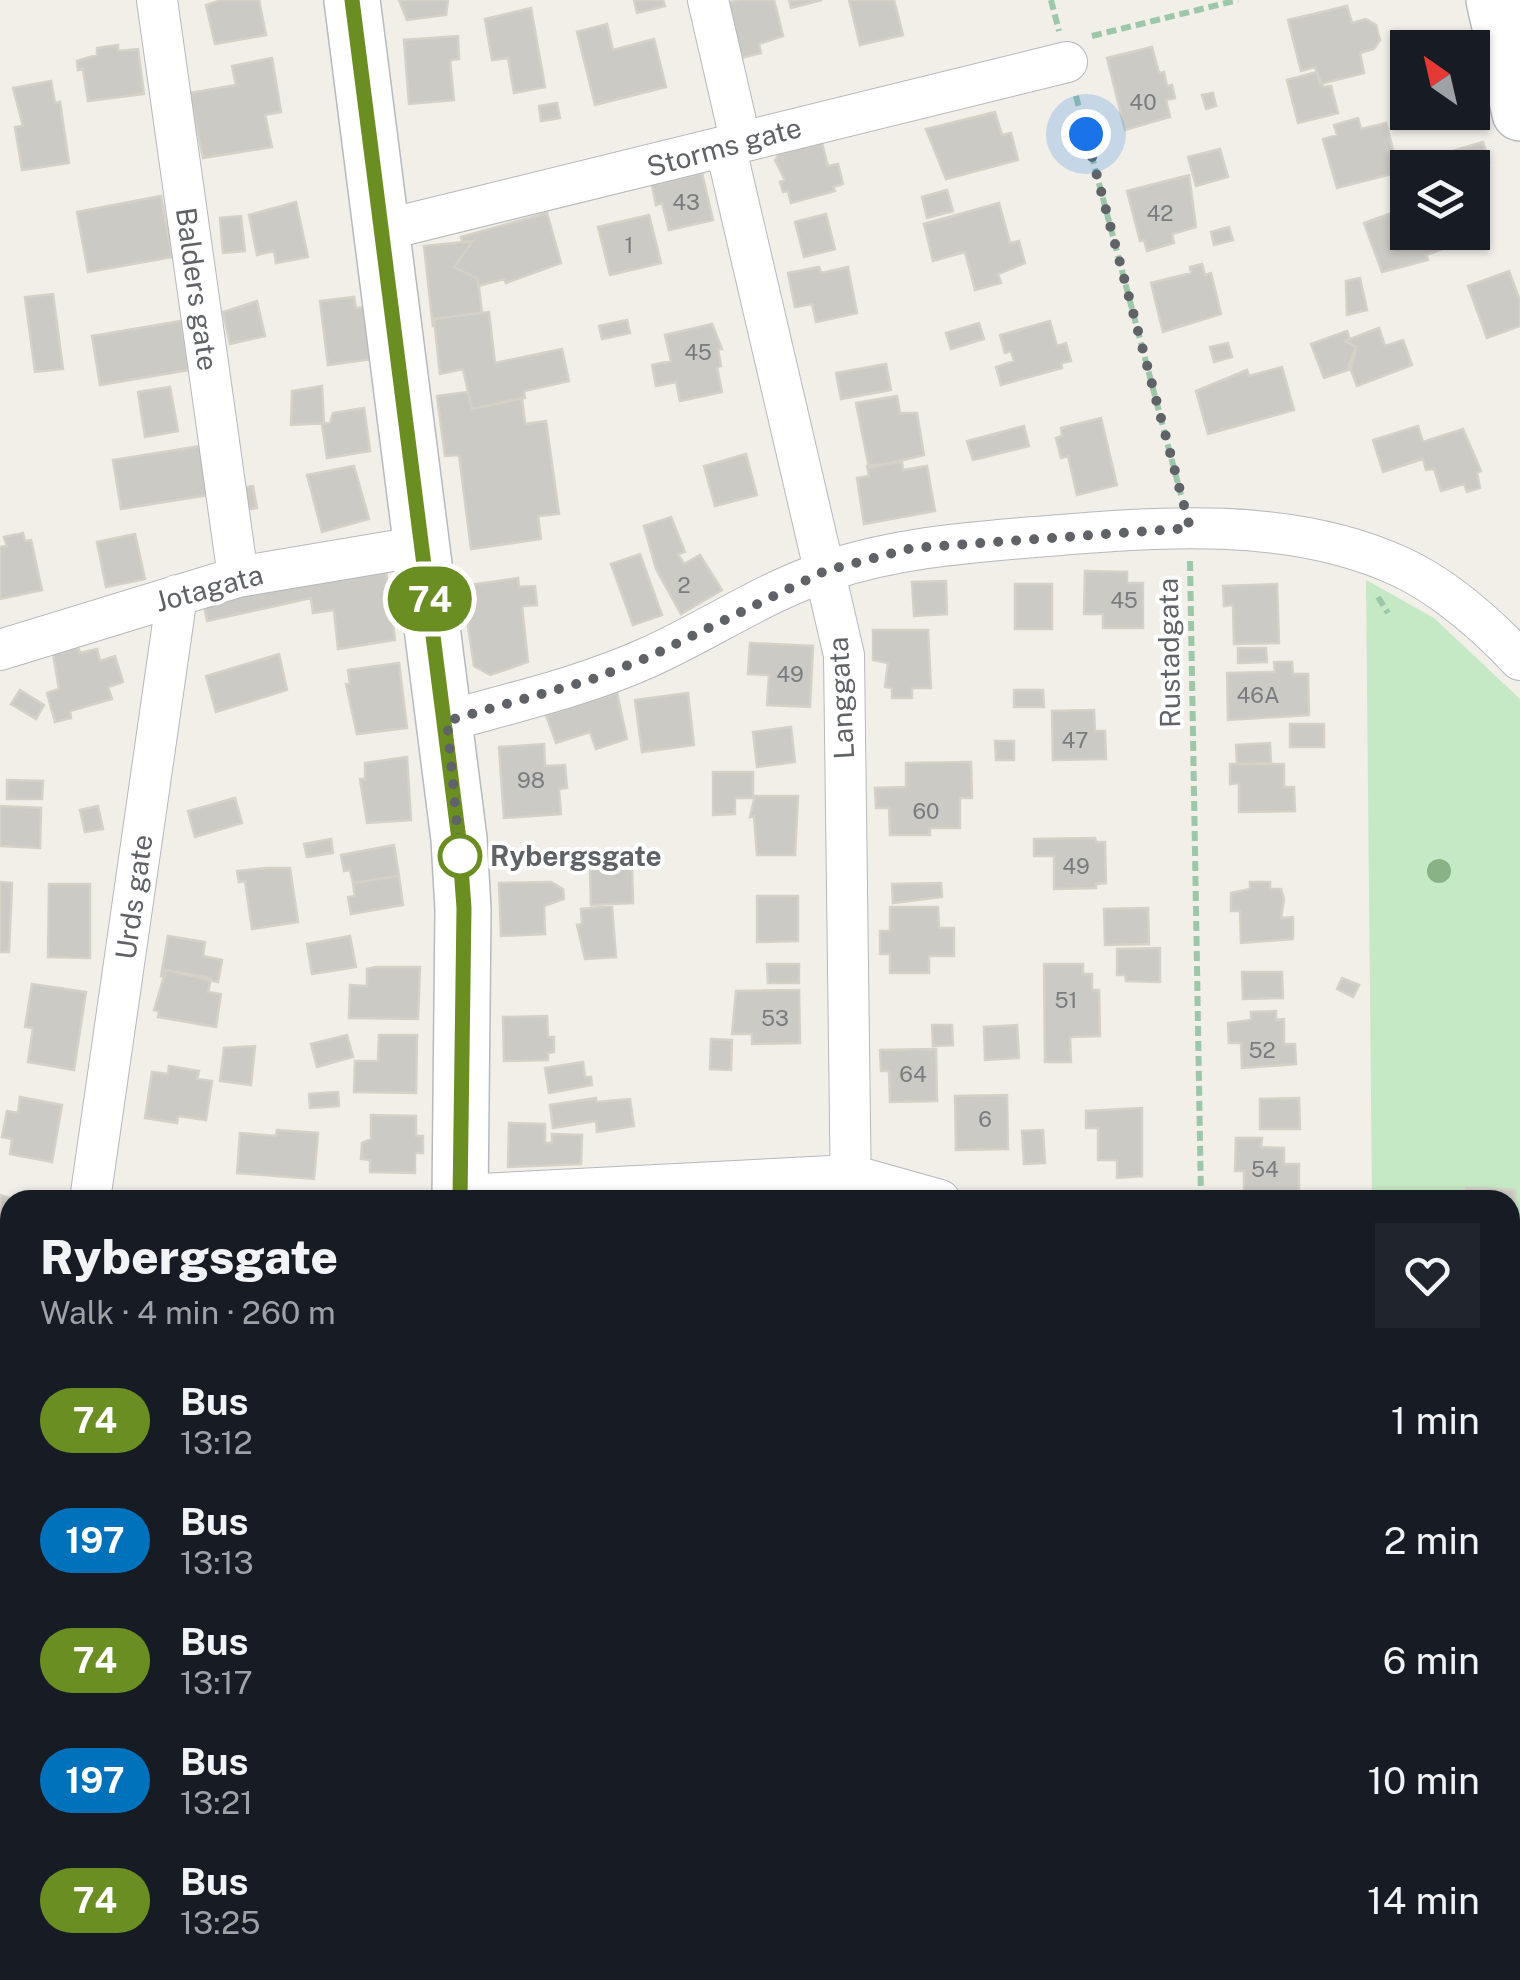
<!DOCTYPE html>
<html lang="en">
<head>
<meta charset="utf-8">
<style>
  :root { --surface:#171b24; --page:#20242c; --text:#f1f3f6; --muted:#9ea1a6 }
  body { margin:0; font-family:"Public Sans",sans-serif; background:var(--page); color:var(--text); height:100vh; display:flex; flex-direction:column; font-size:38px; white-space:nowrap }
  * { box-sizing:border-box; margin:0 }
  p { font-size:32px; color:var(--muted) }
  .icon { flex:none; width:55px; height:55px; fill:none; stroke:currentColor; stroke-width:2; stroke-linecap:round; stroke-linejoin:round }
  .map { position:relative; flex:1; overflow:hidden }
  .details { position:absolute; left:0px; top:1190px; width:1520px; height:790px; display:flex; flex-direction:column; background:var(--surface); border-radius:30px 30px 0 0; box-shadow:0 2px 8px #0004 }
  .details>* { flex:none }
  .badge { padding:0 20px; border-radius:32px; font-size:35px; line-height:65px }
  .needle { width:65px; rotate:326deg }
  .buttons { position:absolute; left:1390px; top:30px; display:grid; gap:20px }
  .buttons a { display:grid; place-items:center; width:100px; height:100px; border-radius:0px; background:var(--surface); box-shadow:0 2px 8px #0004; font-size:50px }
  .you { position:absolute; width:50px; height:50px; margin:-25px; border:8px solid #fff; border-radius:50%; background:#1a73e8; box-shadow:0 0 0 15px #1a73e833 }
  .map>.badge { position:absolute; translate:-50% -50%; box-shadow:0 0 0 5px #fff }
  .round { display:grid; place-items:center; flex:none; width:105px; height:105px; border-radius:0px; background:var(--page) }
  .summary { display:flex; align-items:center; justify-content:space-between; height:170px; padding:0 40px }
  h1 { font-size:48px; font-weight:800; line-height:75px }
  ul { padding:0; list-style:none }
  li { display:flex; align-items:center; gap:30px; height:120px; padding:0 40px }
  li div { flex:1 }
  li b { display:block; font-size:38px }
  li em { font-style:normal }
  li .badge { min-width:110px; font-weight:700; text-align:center }
  .map>svg:first-child { display:block }
  .green { fill:#c5e8c5 }
  .building { fill:#cccac5; stroke:#d6d1c6; stroke-width:2.5 }
  .lines { fill:none; stroke-linecap:round; stroke-linejoin:round }
  .service-casing { stroke:#b5b8bc; stroke-width:22 }
  .minor-casing { stroke:#b5b8bc; stroke-width:42 }
  .secondary-casing { stroke:#b6babf; stroke-width:58 }
  .path { stroke:#9cc7a9; stroke-width:6; stroke-dasharray:10 5; stroke-linecap:butt }
  .service { stroke:#fff; stroke-width:20 }
  .minor { stroke:#fff; stroke-width:40 }
  .secondary { stroke:#fff; stroke-width:55 }
  .tree { fill:#89b387 }
  .line-casing { stroke:#fff; stroke-width:22 }
  .line { stroke:#6b8e23; stroke-width:15 }
  .walk { stroke:#5f6368; stroke-width:10; stroke-dasharray:0 18 }
  .stop-dot { fill:#fff; stroke:#6b8e23; stroke-width:5 }
  .labels { text-anchor:middle; stroke-width:8; stroke-linejoin:round; paint-order:stroke }
  .number-label { font-size:22px; fill:#7a7d7f }
  .street-label { font-size:28px; fill:#5f6368; stroke:#fff }
  .stop-label { font-size:28px; font-weight:bold; fill:#5f6368; stroke:#fff; text-anchor:start }
</style>
</head>
<body>
<div class="map">
<svg width="1520" height="1980" viewBox="0 0 1520 1980">
  <rect width="100%" height="100%" fill="#f1efe8"/>
  <path class="green" d="M1366 580 1434 618 1520 699V1261L1510 1262V1200H1372Z"/>
  <path class="building" d="M222 0H259L266 35 215 44 206 5Z
    M399 0H448L446 15 407 20Z
    M634 0H663L665 6 637 13Z
    M740 0H774L783 36 759 44 761 53 736 59 722 4Z
    M789 0H822L791 8Z
    M849 0H894L903 35 860 45Z
    M1347 6 1352 23 1366 19 1376 25 1380 40 1374 49 1360 53 1364 73 1320 84 1315 67 1301 71 1288 20Z
    M531 8 545 87 514 93 508 58 492 60 485 19Z
    M607 24 613 50 654 39 666 87 595 105 577 32Z
    M458 36 459 59 450 60 454 100 409 104 404 40Z
    M118 45V51L138 49 144 94 88 101 83 69 78 70 77 61 97 55V48Z
    M1152 47 1159 73 1164 72 1167 86 1172 85 1175 98 1166 100 1170 117 1125 130 1107 58Z
    M272 58 281 112 265 115 272 147 203 158 190 93 236 85 232 66Z
    M1317 72 1323 87 1331 86 1338 113 1298 123 1287 80Z
    M51 81 55 103 60 102 69 163 22 170 15 127 23 126 13 88Z
    M1213 93 1216 106 1206 109 1202 95Z
    M557 103 560 118 541 121 539 106Z
    M995 112 1002 135 1011 133 1018 160 946 179 926 129Z
    M1358 118 1361 129 1386 123 1399 172 1337 188 1323 139 1337 135 1334 125Z
    M1483 142 1489 162 1449 168 1445 153Z
    M822 143 828 166 838 164 843 184 833 187 835 191 791 203 788 191 783 192 780 182 785 180 775 160 779 154Z
    M1220 149 1228 177 1196 186 1188 157Z
    M702 173 713 220 669 230 662 203 656 205 652 185Z
    M1189 175 1196 227 1172 234 1174 243 1147 251 1144 240 1140 241 1127 191Z
    M947 190 953 211 927 218 922 197Z
    M161 196 172 257 88 272 77 212Z
    M296 202 308 257 276 263 274 251 257 255 249 215Z
    M999 203 1010 243 1019 241 1025 263 998 274 1001 283 975 290 965 252 933 261 924 224Z
    M1408 207V232L1460 234 1440 241 1443 249 1426 255 1428 260 1382 272 1364 223Z
    M547 213 561 263 506 283 504 279 478 286V279L454 267 473 241 462 242 461 237Z
    M826 214 835 249 804 257 795 222Z
    M649 215 661 263 610 275 598 227Z
    M241 216 245 251 223 253 220 218Z
    M1229 227 1233 240 1214 245 1211 232Z
    M473 241 454 267 478 279 482 313 434 319 433 327 424 246Z
    M1202 264 1205 275 1211 273 1221 314 1163 332 1151 283 1191 273 1190 267Z
    M819 267 821 273 848 267 857 313 816 322 812 304 795 307 788 273Z
    M1509 271 1520 301V326L1487 338 1468 286Z
    M1360 278 1367 310 1347 315 1346 281Z
    M53 294 63 369 35 372 25 297Z
    M354 297 356 308 366 307 373 359 328 365 320 301Z
    M257 301 265 336 230 344 223 312Z
    M489 312 495 363 562 349 569 381 524 391 525 398 472 409 463 369 440 374 434 319Z
    M627 320 630 333 602 339 599 326Z
    M181 321 189 370 100 385 92 336Z
    M1050 321 1057 346 1066 343 1071 361 1061 363 1062 368 1001 385 996 367 1014 361 1011 351 1005 353 1000 335Z
    M979 323 984 339 951 349 946 333Z
    M712 324 722 349H718L721 366 717 367 722 392 680 401 676 382 656 386 652 365 671 361 665 335Z
    M1379 328 1385 346 1403 340 1412 365 1357 386 1349 365 1356 347 1345 341Z
    M1347 331 1350 339 1345 341 1356 347 1351 369 1324 378 1311 344Z
    M1228 343 1232 357 1214 362 1210 347Z
    M886 364 891 390 841 399 836 373Z
    M1282 367 1294 410 1208 434 1196 391 1247 370 1249 376Z
    M322 386 324 423 291 425 292 391Z
    M170 387 178 431 145 437 138 392Z
    M468 392 472 409 522 398 525 424 546 421 559 514 538 516 541 539 471 549 459 455 445 456 437 396Z
    M897 396 900 413H917L924 455 869 468 856 403Z
    M364 408 370 451 327 458 322 424 330 423 333 413Z
    M1101 418 1117 485 1077 495 1068 456 1061 458 1056 438 1062 436 1061 428Z
    M1024 426 1029 446 973 460 967 441Z
    M1418 426 1423 442 1463 429 1481 471 1477 473 1480 488 1467 492 1464 484 1441 491 1434 469 1426 470 1423 459 1383 472 1373 440Z
    M201 446 209 495 121 509 113 460Z
    M746 454 757 495 715 506 704 466Z
    M902 462 903 470 927 466 935 511 864 524 857 478 869 476 867 466Z
    M354 466 369 519 322 532 307 475Z
    M253 486 257 508 245 510 242 488Z
    M671 517 685 552 678 554 684 564 700 555 722 590 681 614 656 569 644 526Z
    M23 533 25 541 31 540 42 590 0 599V547L7 546 4 537Z
    M135 534 145 579 106 587 97 542Z
    M640 554 662 615 633 625 611 564Z
    M386 571 395 640 338 649 334 610 313 613 311 598 207 621 202 593Z
    M1085 571 1127 572V583H1143V628H1103V614H1084Z
    M518 578 519 587 535 586 537 605 522 606 528 662 490 675 474 666 462 586Z
    M946 581 947 614 914 616 912 582Z
    M1015 584H1052V629H1015Z
    M1277 584 1279 643 1234 644 1233 605 1224 606 1223 586Z
    M873 630H928L931 688H912V698H892V688L885 687 888 663 873 660Z
    M750 643 813 646 810 707 767 705 769 675 748 674Z
    M78 647 80 653 97 649 100 661 115 656 123 682 108 687 112 699 70 711 71 718 55 722 47 693 59 689 53 654Z
    M1238 648H1266L1267 662 1238 663Z
    M279 654 287 690 216 712 206 676Z
    M1274 662H1292L1293 674H1308L1309 715 1228 720 1227 673 1275 672Z
    M399 663 407 728 357 734 346 684H350L348 670Z
    M20 690 44 705 36 719 11 704Z
    M1014 690H1043L1044 707H1014Z
    M617 693 627 739 596 749 590 732 556 743 546 715Z
    M688 693 694 745 642 752 635 700Z
    M1094 710 1095 731H1105L1106 759 1053 760 1052 711Z
    M1290 724H1324V747H1290Z
    M791 727 795 762 757 767 753 732Z
    M995 741H1014V760H996Z
    M1270 743 1271 763 1237 764 1236 745Z
    M544 744 545 766 565 765 567 788 559 789 561 814 504 818 499 747Z
    M407 757 411 820 367 823 360 779H365V763Z
    M971 762 972 798H960V828H930V835H890L889 808H876L875 788 906 787V763Z
    M1230 764H1284V787H1294L1295 811 1239 812V783L1230 784Z
    M713 772H753V798H735V814L713 815Z
    M7 780 43 781 42 799H7Z
    M755 796H798L795 855H757L754 816 750 817Z
    M235 798 242 823 195 837 188 811Z
    M0 806 41 808 40 848 0 846Z
    M98 806 103 829 85 832 80 810Z
    M1095 838 1096 842H1105L1106 883 1096 884V888L1054 889V856H1034V839Z
    M331 839 333 853 307 857 304 844Z
    M394 845 399 876 353 883 350 870 344 871 341 855Z
    M632 867 633 903 591 905 590 869Z
    M267 868H290L298 922 252 929 245 881 239 882 237 871Z
    M399 876 403 905 351 914 348 897 355 896 353 883Z
    M0 882 12 883 9 952H0Z
    M551 882 563 889 564 899 544 906 545 934 501 936 499 883Z
    M1250 882H1270V889H1281L1284 899 1281 918 1293 917V939L1241 943 1240 911H1231V893L1250 889Z
    M941 883 942 897 893 903 892 884Z
    M49 884H90V958L48 957Z
    M757 896H798V941L757 942Z
    M612 906 616 957 585 959 577 925 582 924 581 909Z
    M890 907H938L939 928H954V956H929V973H890V954H880V931H890Z
    M1148 908 1149 944 1105 945 1104 909Z
    M168 936 205 942 203 956 222 960 218 982 166 970 165 977 161 976Z
    M350 936 356 967 312 974 307 944Z
    M1160 948V982L1126 981 1125 975H1117V949Z
    M767 964H799V983H768Z
    M1044 964H1083V974H1092V990H1099L1100 1036 1070 1037 1071 1062H1045Z
    M376 967H420L418 1019 349 1018 350 985 367 986V969Z
    M166 970 211 978 208 992 221 994 216 1027 158 1017 159 1011 154 1010Z
    M1242 972H1282L1283 998 1243 999Z
    M1342 978 1359 985 1353 997 1337 989Z
    M32 984 86 992 74 1070 28 1062 33 1028 25 1027Z
    M799 990 800 1043 752 1044V1034H732L736 991Z
    M1276 1011V1020L1284 1019V1044H1295L1296 1064 1242 1068 1241 1043H1229L1228 1023 1251 1020V1012Z
    M547 1016 548 1037H554V1052L548 1053V1060L504 1061 503 1017Z
    M932 1025H952L953 1045 933 1046Z
    M1017 1025 1019 1058 985 1060 984 1027Z
    M347 1035 353 1057 317 1067 311 1044Z
    M379 1035H417L416 1093 354 1092 355 1061H378Z
    M711 1039 732 1040 731 1070 710 1069Z
    M255 1046 251 1085 220 1081 224 1048Z
    M936 1049 937 1101 890 1102 889 1071H881L880 1050Z
    M583 1062 585 1077H591L592 1085 549 1093 545 1068Z
    M169 1066 199 1071 197 1079 212 1081 206 1120 178 1116 177 1123 145 1118 152 1072 168 1074Z
    M338 1092 339 1106 310 1108 309 1094Z
    M1007 1095 1008 1149 956 1150 955 1096Z
    M20 1097 62 1105 52 1162 10 1154 12 1139 2 1137 7 1111 18 1113Z
    M596 1098V1102L630 1099 634 1126 597 1132 596 1121 553 1128 550 1105Z
    M1299 1098 1300 1129H1260V1099Z
    M1142 1108V1176L1117 1178V1160H1098V1128H1086V1111Z
    M371 1115 416 1116V1136H423V1153H415V1173L370 1172V1160L361 1159 362 1143 371 1139Z
    M509 1123 545 1124V1143H552V1134L582 1135 581 1164 508 1167Z
    M277 1130 318 1133 314 1179 237 1173 240 1133 276 1136Z
    M1043 1130 1045 1163 1024 1164 1022 1131Z
    M1236 1138H1262L1261 1147 1284 1148V1164H1299V1192L1244 1195V1171H1235Z
    M1466 1188 1515 1190 1514 1231H1510V1200H1466Z
    M1370 1193V1200H1334V1194Z
    M0 1195 16 1200H10V1271L0 1268Z
    M0 1330 10 1332V1403L0 1401Z
    M0 1492H10V1547H0Z
    M1510 1509H1520V1545H1510Z
    M0 1604H10V1680L0 1679Z
    M0 1687 10 1688V1736L0 1735Z
    M80 1970H123V1977L79 1976Z
    M275 1970H317V1980L274 1979Z
    M574 1970H595V1976L574 1975Z
    M894 1970H942V1980H894Z
    M1249 1970H1293V1973L1249 1974Z
    M475 1971 527 1973V1980H474Z
    M1412 1973 1453 1974V1980H1412Z
    M1460 1974 1500 1975V1980H1460Z
    M1024 1975 1057 1977V1980H1024Z"/>
  <g class="lines">
    <g class="service-casing">
      <path id="service" d="M0 1923H10"/>
    </g>
    <g class="minor-casing">
      <path id="minor" d="M157 0 238 577
        M708 0 740 139
        M726 149 844 655 851 1200
        M380 231 1067 62
        M0 650 238 577 422 546
        M447 721C515 702 585 686 649 657 709 630 764 592 827 571 895 548 964 543 1035 537 1155 527 1289 515 1401 567 1444 587 1488 626 1520 660
        M460 1195 851 1175 940 1200
        M90 1200 177 595
        M1510 1278H1520
        M0 1446H10
        M1510 1834H1520
        M46 1980V1970
        M854 1980V1970"/>
    </g>
    <g class="secondary-casing">
      <path id="secondary" d="M352 0 459 839 463 909 460 1200
        M1494 0 1520 113
        M361 1980 362 1970"/>
    </g>
    <path class="path" d="M1051 0 1059 31
      M1092 36 1238 0
      M1076 96 1181 495
      M1190 561 1201 1200
      M1378 597 1388 613
      M1203 1970V1980"/>
    <use href="#service" class="service"/>
    <use href="#minor" class="minor"/>
    <use href="#secondary" class="secondary"/>
  </g>
  <circle class="tree" cx="1439" cy="871" r="12"/>
  <g class="lines">
    <g class="line-casing">
      <path id="line" d="M352 0 459 840 464 908 460 1200"/>
    </g>
    <use href="#line" class="line"/>
    <path class="walk" d="M460 856 447 721 590 680 649 657 825 571 912 548 1190 528 1086 134"/>
  </g>
  <circle class="stop-dot" cx="460" cy="856" r="20"/>
  <g class="labels">
    <g class="number-label">
      <text x="1143" y="110">40</text>
      <text x="686" y="210">43</text>
      <text x="1160" y="221">42</text>
      <text x="629" y="253">1</text>
      <text x="698" y="360">45</text>
      <text x="684" y="593">2</text>
      <text x="1124" y="608">45</text>
      <text x="790" y="682">49</text>
      <text x="1258" y="703">46A</text>
      <text x="1075" y="748">47</text>
      <text x="531" y="788">98</text>
      <text x="926" y="819">60</text>
      <text x="1076" y="874">49</text>
      <text x="1066" y="1008">51</text>
      <text x="775" y="1026">53</text>
      <text x="1262" y="1058">52</text>
      <text x="913" y="1082">64</text>
      <text x="985" y="1127">6</text>
      <text x="1265" y="1177">54</text>
    </g>
    <g class="street-label">
      <text transform="translate(724 147) rotate(-15)" y="10">Storms gate</text>
      <text transform="translate(197 289) rotate(82)" y="10">Balders gate</text>
      <text transform="translate(209 588) rotate(-15)" y="10">Jotagata</text>
      <text transform="translate(1169 653) rotate(-91)" y="10">Rustadgata</text>
      <text transform="translate(841 698) rotate(-93)" y="10">Langgata</text>
      <text transform="translate(134 897) rotate(-82)" y="10">Urds gate</text>
    </g>
    <g class="stop-label">
      <text x="490" y="866">Rybergsgate</text>
    </g>
  </g>
</svg>
<div class="buttons">
<a><svg class="needle" viewBox="-14 -14 28 28"><path d="M0-13l5 13h-10z" fill="#e53935"/><path d="M0 13l5-13h-10z" fill="#9ea1a6"/></svg></a>
<a><svg class="icon" aria-label="layers" viewBox="0 0 24 24"><path d="M12 4l9 5-9 5-9-5zM3 14l9 5 9-5"/></svg></a>
</div>
<div class="you" style="left:1086px;top:134px"></div>
<b class="badge" style="left:430px;top:599px;background:#6b8e23;color:#fff">74</b>
<section class="details">
<div class="summary"><div><h1>Rybergsgate</h1><p>Walk · 4 min · 260 m</p></div><a class="round"><svg class="icon" aria-label="heart" viewBox="0 0 24 24"><path d="M12 20l-8-8c-3-5 5-10 8-4 3-6 11-1 8 4z"/></svg></a></div>
<ul>
<li><span class="badge" style="background:#6b8e23;color:#fff">74</span><div><b>Bus</b><p>13:12</p></div><em>1 min</em></li>
<li><span class="badge" style="background:#0072bc;color:#fff">197</span><div><b>Bus</b><p>13:13</p></div><em>2 min</em></li>
<li><span class="badge" style="background:#6b8e23;color:#fff">74</span><div><b>Bus</b><p>13:17</p></div><em>6 min</em></li>
<li><span class="badge" style="background:#0072bc;color:#fff">197</span><div><b>Bus</b><p>13:21</p></div><em>10 min</em></li>
<li><span class="badge" style="background:#6b8e23;color:#fff">74</span><div><b>Bus</b><p>13:25</p></div><em>14 min</em></li>
</ul>
</section>
</div>
</body>
</html>
